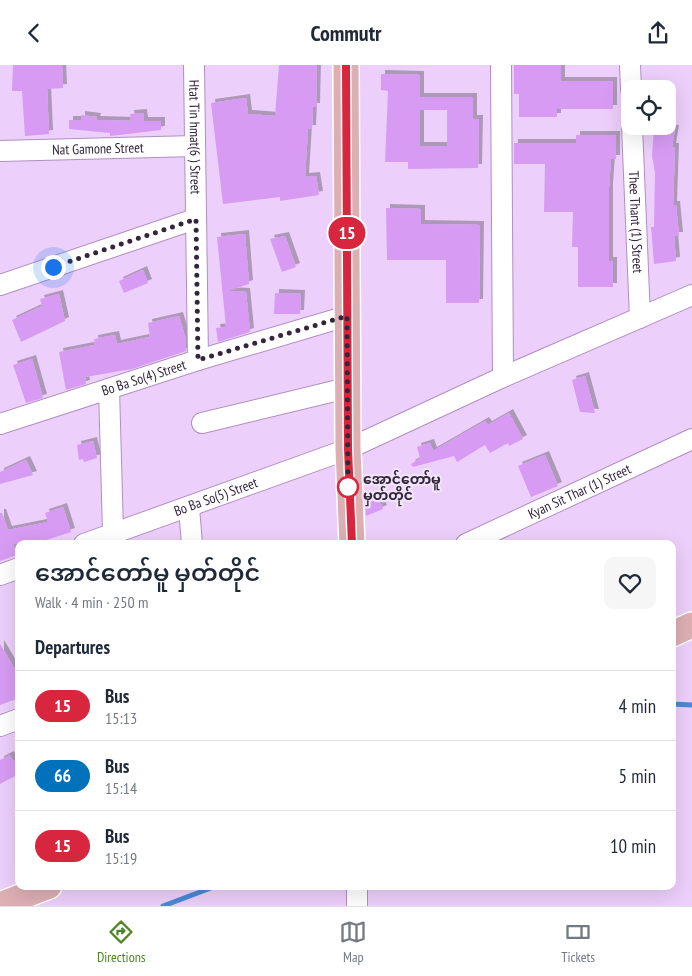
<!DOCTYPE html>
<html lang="en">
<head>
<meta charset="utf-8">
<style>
  :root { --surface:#fff; --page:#f6f6f7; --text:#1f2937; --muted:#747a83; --line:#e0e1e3; --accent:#4c8621 }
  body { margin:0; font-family:"PT Sans Narrow","Noto Sans Myanmar",sans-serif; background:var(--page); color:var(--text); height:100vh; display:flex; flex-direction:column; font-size:19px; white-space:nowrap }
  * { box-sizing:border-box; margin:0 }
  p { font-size:16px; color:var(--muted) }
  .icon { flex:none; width:28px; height:28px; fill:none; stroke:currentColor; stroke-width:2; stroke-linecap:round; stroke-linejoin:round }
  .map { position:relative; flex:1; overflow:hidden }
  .panel { position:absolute; left:15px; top:475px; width:661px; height:350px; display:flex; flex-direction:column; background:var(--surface); border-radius:10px; box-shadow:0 5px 20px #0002 }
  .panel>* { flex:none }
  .badge { padding:0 10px; border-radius:16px; font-size:18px; line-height:32px }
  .fabs { position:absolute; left:621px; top:15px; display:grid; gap:10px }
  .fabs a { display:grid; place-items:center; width:55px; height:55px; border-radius:10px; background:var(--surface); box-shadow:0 5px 20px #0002; font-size:25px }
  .you { position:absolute; width:25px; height:25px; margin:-12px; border:4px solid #fff; border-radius:50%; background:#1a73e8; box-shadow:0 0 0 8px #1a73e833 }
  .map>.badge { position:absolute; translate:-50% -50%; box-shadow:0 0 0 2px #fff }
  h2 { padding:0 20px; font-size:19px; line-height:45px }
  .round { display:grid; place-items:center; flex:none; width:52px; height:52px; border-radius:10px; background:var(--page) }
  .headline { display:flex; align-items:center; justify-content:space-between; height:85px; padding:0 20px }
  h1 { font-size:24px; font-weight:600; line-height:38px }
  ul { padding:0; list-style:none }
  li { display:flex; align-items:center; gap:15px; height:70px; padding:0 20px; border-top:1px solid var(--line) }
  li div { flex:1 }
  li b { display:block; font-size:19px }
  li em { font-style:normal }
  li .badge { min-width:55px; font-weight:700; text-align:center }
  header { display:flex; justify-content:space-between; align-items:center; height:65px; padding:0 20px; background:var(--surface); font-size:22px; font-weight:600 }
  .menu { display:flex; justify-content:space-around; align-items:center; height:70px; border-top:1px solid var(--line); background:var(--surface); font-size:14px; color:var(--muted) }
  .menu a { display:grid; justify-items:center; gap:2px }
  .menu .active { color:var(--accent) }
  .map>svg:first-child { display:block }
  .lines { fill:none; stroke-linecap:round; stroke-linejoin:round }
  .stream { stroke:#4989d7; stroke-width:5 }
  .building { fill:#d79bf3; fill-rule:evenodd; filter:url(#shadow) }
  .minor-casing { stroke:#b18fc1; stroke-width:22 }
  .major-casing { stroke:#fff; stroke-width:28 }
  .minor { stroke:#fff; stroke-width:20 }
  .major { stroke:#dcafb3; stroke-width:25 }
  .line-casing { stroke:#fff; stroke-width:11 }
  .line { stroke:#d7263d; stroke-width:8 }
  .walk { stroke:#33253a; stroke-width:5; stroke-dasharray:0 9 }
  .stop-dot { fill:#fff; stroke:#d7263d; stroke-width:2.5 }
  .labels { text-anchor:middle; stroke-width:4.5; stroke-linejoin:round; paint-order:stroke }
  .street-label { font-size:14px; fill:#33253a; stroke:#f1e3f8 }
  .stop-label { font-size:14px; font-weight:bold; fill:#33253a; stroke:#f1e3f8; text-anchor:start }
</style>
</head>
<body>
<header><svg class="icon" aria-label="back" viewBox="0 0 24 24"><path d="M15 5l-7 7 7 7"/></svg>Commutr<svg class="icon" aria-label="share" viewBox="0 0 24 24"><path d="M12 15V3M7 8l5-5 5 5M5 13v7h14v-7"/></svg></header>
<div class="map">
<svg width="692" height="841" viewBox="0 0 692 841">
  <defs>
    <filter id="shadow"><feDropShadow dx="4" dy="-4" stdDeviation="0" flood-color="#0004"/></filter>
  </defs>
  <rect width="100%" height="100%" fill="#eccffa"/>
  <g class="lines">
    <path class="stream" d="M672 639 692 640
      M163 841 216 821"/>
  </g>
  <path class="building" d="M13 0H62L63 23 47 24 49 69 25 71 22 26H12Z
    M279 0H317L316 42H313L312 64H308L305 112 316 111 319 130 280 136V132L223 139 211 38 246 33 248 49 275 51Z
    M514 0H561V16H613V44H557V52H519V29H514Z
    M381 9 420 10V32H473V54H479L478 103 408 104V97H385L388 26 381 25ZM420 45H447V81H420Z
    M143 48 144 56H161V65L110 71V68L69 64V55H81V50L97 52 96 55 131 56 130 49Z
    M654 62 675 64 672 82H675L673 140H676L679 171H674L676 196 654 199 651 162H654L655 108 652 91Z
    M576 70H616V94H611L609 122V196H613V222H578V182H572L573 147H544L545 99H514V78H576Z
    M386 143 421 144V159L480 160 479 238H446V195H387Z
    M245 169 249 219 227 226 246 227 250 267 218 277 216 263 226 262 217 172Z
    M285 171 296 202 282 207 270 174Z
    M143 205 148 218 124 228 119 216Z
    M275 228 301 229 300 249H274Z
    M59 229 65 256 21 277 12 255 42 241 40 234Z
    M179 251 186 275V286L132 304 85 312 86 319 66 325 59 287 95 280 94 274 115 270 117 279 150 272 148 258Z
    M32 294 43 333 26 338 13 300Z
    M585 311 595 348 580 347 572 315Z
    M509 348 523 374 509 381 508 378 490 388 485 380 457 397 454 391 413 402 411 399 420 393 417 382 430 378 433 386 485 356 488 360Z
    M93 376 97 393 84 397 83 394 79 395 77 380Z
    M545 390 558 421 531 432 518 401Z
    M26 395 33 410 0 419V407Z
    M378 432 383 444 366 451 365 438Z
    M63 442 71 467 34 479H13L17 490 0 496V448H2L8 465 48 457 45 448Z
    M0 579 19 611V633L0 640Z
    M10 690 13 696 19 694V709L0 719V695Z"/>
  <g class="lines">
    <g class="minor-casing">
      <g id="minor">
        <path id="s1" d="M194 0 198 295"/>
        <path d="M501 0 503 312"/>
        <path d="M630 0 631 24"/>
        <path id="s2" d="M632 61 640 253"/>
        <path id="s3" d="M0 86 195 81"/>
        <path d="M0 220 195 154"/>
        <path d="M109 324 113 467"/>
        <path d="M202 358 347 323"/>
        <path id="s4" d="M0 359 198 295 347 251"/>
        <path d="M189 443 192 479"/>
        <path id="s5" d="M84 479 348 384 503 312 692 230"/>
        <path id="s6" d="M466 479 692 374"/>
        <path d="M0 510 19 503"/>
        <path d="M0 661 19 654"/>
        <path d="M357 841V821"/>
      </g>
    </g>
    <g class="major-casing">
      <path id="major" d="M346 0 348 384 352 479
        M672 569 692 560
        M0 840 49 821"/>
    </g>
    <use href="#minor" class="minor"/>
    <use href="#major" class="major"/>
  </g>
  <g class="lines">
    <g class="line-casing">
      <path id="line" d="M346 0 348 384 352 479"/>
    </g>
    <use href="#line" class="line"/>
    <path class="walk" d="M53 202 196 154 198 295 347 251 348 422"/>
  </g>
  <circle class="stop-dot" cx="348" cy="422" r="10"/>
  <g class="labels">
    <g class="street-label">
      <text dy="5" stroke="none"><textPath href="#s1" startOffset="72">Htat Tin hmat(6 ) Street</textPath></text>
      <text dy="5" stroke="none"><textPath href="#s3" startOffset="98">Nat Gamone Street</textPath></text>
      <text dy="5" stroke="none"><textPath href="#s2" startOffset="96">Thee Thant (1) Street</textPath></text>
      <text dy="5" stroke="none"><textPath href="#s4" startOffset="151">Bo Ba So(4) Street</textPath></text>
      <text dy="5" stroke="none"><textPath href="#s6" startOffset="125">Kyan Sit Thar (1) Street</textPath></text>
      <text dy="5" stroke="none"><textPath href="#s5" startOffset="140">Bo Ba So(5) Street</textPath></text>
    </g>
    <g class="stop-label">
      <text x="363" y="419">အောင်တော်မူ<tspan x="363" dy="16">မှတ်တိုင်</tspan></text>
    </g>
  </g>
</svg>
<div class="fabs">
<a><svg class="icon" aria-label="locate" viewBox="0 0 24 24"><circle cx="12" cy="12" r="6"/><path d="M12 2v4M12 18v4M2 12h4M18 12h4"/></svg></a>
</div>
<div class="you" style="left:53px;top:202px"></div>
<b class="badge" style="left:347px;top:168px;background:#d7263d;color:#fff">15</b>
<section class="panel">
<div class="headline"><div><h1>အောင်တော်မူ မှတ်တိုင်</h1><p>Walk · 4 min · 250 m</p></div><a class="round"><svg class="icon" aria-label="heart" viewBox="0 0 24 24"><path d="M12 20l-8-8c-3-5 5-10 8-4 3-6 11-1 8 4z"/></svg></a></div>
<h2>Departures</h2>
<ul>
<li><span class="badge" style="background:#d7263d;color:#fff">15</span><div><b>Bus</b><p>15:13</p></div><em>4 min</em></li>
<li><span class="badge" style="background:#0072bc;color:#fff">66</span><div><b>Bus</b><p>15:14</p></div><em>5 min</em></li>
<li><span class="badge" style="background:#d7263d;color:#fff">15</span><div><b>Bus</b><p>15:19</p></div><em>10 min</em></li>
</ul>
</section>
</div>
<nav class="menu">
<a class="active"><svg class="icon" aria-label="directions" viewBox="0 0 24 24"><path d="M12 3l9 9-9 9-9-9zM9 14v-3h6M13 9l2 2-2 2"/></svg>Directions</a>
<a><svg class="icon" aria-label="map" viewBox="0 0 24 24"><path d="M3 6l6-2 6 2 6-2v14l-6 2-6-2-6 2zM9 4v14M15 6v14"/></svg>Map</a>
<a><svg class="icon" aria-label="tickets" viewBox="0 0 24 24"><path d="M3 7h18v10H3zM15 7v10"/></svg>Tickets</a>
</nav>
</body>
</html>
